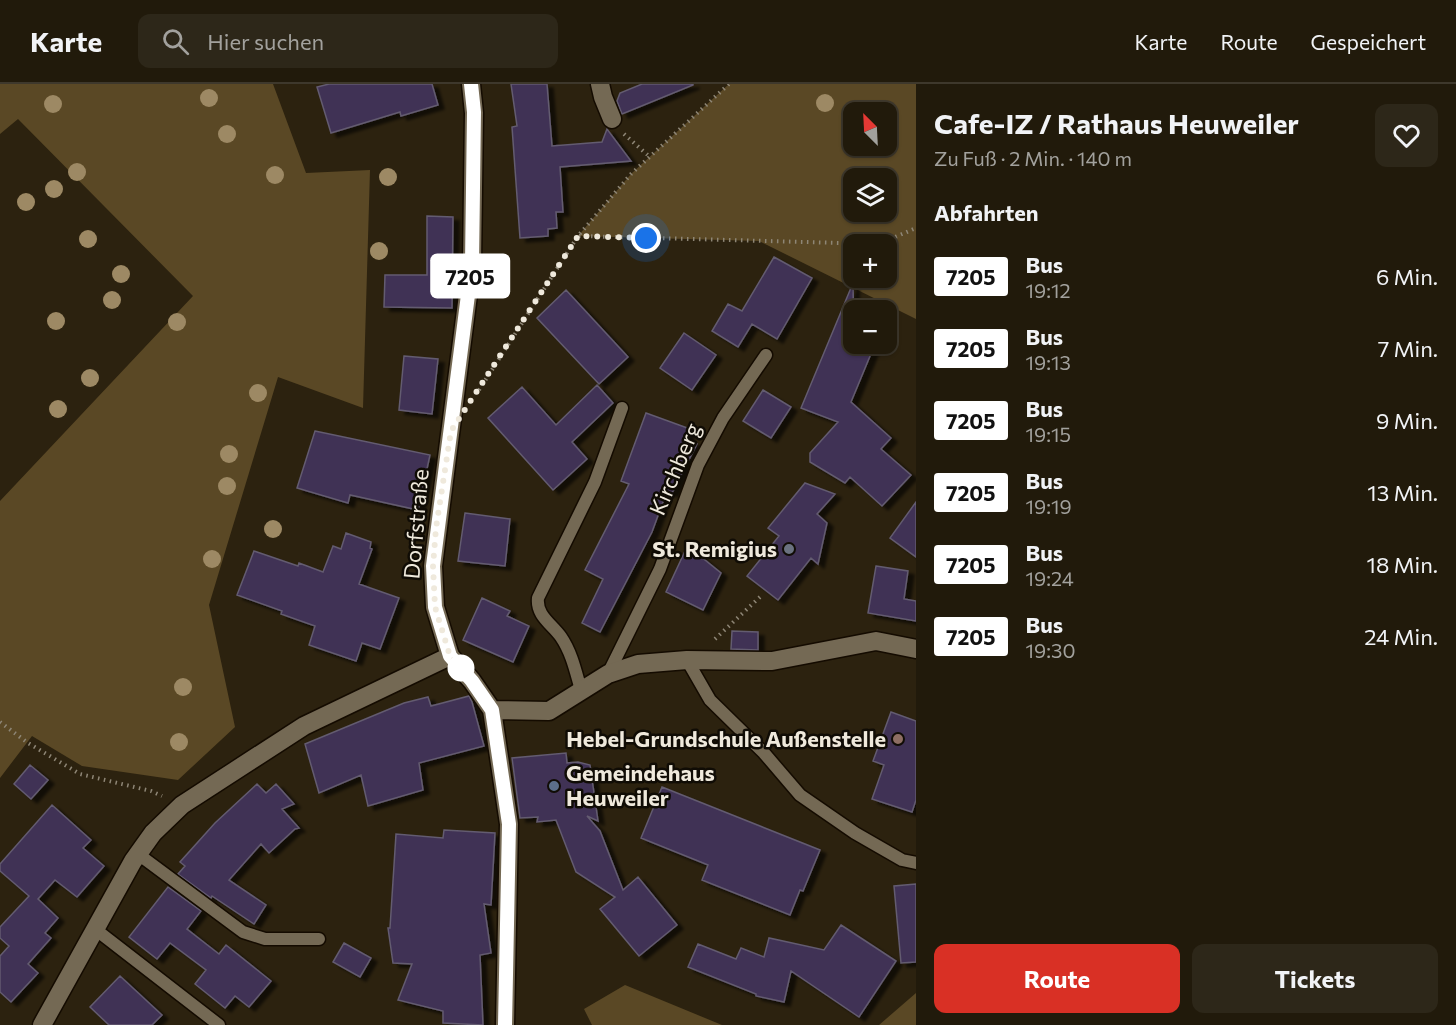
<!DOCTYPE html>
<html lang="de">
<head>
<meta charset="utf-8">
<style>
  :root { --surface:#211a0b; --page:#2d2719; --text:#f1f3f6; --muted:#a2a19d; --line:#3e382c; --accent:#d93025 }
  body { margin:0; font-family:Commissioner,sans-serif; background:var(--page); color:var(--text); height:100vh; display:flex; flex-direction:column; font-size:22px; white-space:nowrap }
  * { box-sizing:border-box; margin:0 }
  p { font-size:20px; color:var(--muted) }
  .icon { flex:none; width:33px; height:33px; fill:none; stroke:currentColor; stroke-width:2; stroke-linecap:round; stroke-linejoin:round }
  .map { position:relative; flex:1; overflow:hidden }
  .sheet { display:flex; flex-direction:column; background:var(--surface); width:540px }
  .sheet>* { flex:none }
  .badge { padding:0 12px; border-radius:4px; font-size:21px; line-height:39px }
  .needle { width:39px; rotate:336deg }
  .tools { position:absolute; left:843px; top:18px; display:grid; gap:12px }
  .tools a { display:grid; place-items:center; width:54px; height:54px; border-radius:12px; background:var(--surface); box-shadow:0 2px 4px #0004,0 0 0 2px var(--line); font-size:30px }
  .you { position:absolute; width:30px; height:30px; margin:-15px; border:4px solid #fff; border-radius:50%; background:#1a73e8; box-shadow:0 0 0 9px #1a73e833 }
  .map>.badge { position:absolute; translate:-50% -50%; box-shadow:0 0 0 3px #fff }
  h2 { padding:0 18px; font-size:22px; line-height:54px }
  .round { display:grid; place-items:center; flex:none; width:63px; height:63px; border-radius:12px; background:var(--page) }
  .overview { display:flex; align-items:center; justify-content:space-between; height:102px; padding:0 18px }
  h1 { font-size:28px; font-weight:700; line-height:45px }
  .action { display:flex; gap:12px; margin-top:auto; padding:12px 18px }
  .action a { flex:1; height:69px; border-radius:12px; background:var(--accent); color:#fff; font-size:24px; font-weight:700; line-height:69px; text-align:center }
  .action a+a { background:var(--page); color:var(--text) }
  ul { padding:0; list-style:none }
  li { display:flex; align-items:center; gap:18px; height:72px; padding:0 18px }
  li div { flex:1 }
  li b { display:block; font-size:22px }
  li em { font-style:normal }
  li .badge { min-width:66px; font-weight:700; text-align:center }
  header { display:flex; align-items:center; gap:36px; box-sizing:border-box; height:84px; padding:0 30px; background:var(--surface); border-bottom:2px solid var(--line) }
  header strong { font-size:28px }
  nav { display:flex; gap:33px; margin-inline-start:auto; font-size:21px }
  .search { width:420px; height:54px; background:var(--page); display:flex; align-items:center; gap:15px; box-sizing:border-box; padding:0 21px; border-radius:12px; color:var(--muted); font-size:22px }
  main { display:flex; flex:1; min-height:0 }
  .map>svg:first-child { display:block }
  .green { fill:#5a4825; fill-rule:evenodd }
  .building { fill:#403255; stroke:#635b70; stroke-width:1.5; filter:url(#shadow) }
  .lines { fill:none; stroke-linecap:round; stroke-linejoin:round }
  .lane-casing { stroke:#140b00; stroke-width:15 }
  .street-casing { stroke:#140b00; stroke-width:21 }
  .secondary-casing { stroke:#140b00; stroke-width:21 }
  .path { stroke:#8e8676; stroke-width:4; stroke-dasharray:1.5 4.5; stroke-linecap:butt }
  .lane { stroke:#746954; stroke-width:12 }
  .street { stroke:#746954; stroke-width:18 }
  .secondary { stroke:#746954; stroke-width:18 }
  .tree { fill:#9d8964 }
  .line-casing { stroke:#fff; stroke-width:14 }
  .line { stroke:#fff; stroke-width:9 }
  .walk { stroke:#efe9dc; stroke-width:6; stroke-dasharray:0 10.8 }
  .worship-dot { fill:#6b7280; stroke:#100c05; stroke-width:2 }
  .stop-dot { fill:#fff; stroke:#fff; stroke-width:3 }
  .education-dot { fill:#8d6e63; stroke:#100c05; stroke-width:2 }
  .service-dot { fill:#5c6f8a; stroke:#100c05; stroke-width:2 }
  .labels { text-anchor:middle; stroke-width:5; stroke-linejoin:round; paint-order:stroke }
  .street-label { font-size:22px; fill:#efe9dc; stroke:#100c05 }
  .poi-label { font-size:22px; font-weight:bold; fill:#efe9dc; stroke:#100c05; text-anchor:end }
</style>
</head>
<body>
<header>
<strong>Karte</strong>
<div class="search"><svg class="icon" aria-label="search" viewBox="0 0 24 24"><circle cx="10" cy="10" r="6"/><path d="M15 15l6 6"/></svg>Hier suchen</div>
<nav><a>Karte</a><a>Route</a><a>Gespeichert</a></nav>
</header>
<main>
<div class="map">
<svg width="916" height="941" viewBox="0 0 916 941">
  <defs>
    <filter id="shadow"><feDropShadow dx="6" dy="4" stdDeviation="1.5" flood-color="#0009"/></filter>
  </defs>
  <rect width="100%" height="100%" fill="#2c220f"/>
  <path class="green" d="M0 0H273L306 89 370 86 363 324 278 293 209 521 235 643 178 696 82 682 32 652 0 694V417L193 212 18 35 0 50Z
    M729 0H916V235L759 157 578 152 631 90ZM854 28H886V62H854ZM854 94H886V128H854ZM854 160H886V194H854Z
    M625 901 722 941H592L584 925Z
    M916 909V941H879Z"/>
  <path class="building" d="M329 0H432L438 21 401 32 400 28 331 49 317 3Z
    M511 0H547L552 62 602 58 607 45 631 77 560 83 563 128H556L557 144 548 145V152L520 154 512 43 517 42Z
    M642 0H693V1L622 30 617 17 620 9Z
    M427 132 453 133 452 224 384 223 385 191H427Z
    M774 173 812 194 777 255 752 240 738 263 712 247 728 220 742 227Z
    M853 199 854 260H875L851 318 891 354 881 365 911 391 882 422 850 393 845 399 810 378V369L838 338 801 324Z
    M566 206 628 273 599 300 537 234Z
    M684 249 716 271 692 306 660 284Z
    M404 272 438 275 432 330 399 326Z
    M597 301 613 319 572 358 587 375 553 406 488 334 522 303 556 341Z
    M763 306 791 323 771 354 743 337Z
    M646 329 690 345 686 356 697 360 672 409 667 407 652 448 600 548 582 539 603 495 585 486 629 400 621 397Z
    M315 347 430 371 418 426 350 411 348 419 297 404Z
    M805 399 835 410 817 430 827 439 818 480 811 474 778 516 747 492 779 452 768 444Z
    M916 418V473L890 454Z
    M465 429 510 435 505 482 458 477Z
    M346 449 371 458 370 464 372 465 359 500 399 514 380 565 362 559 356 577 309 561 315 542 281 530 282 527 237 511 254 467 298 482 299 479 323 488 333 462 341 465Z
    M686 465 700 472 721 489 703 526 666 508Z
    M876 482 908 487 904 515 916 517V537L868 529Z
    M482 514 510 527 507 532 529 542 513 578 463 556Z
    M732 547 758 548V566L731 565Z
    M469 612 472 618 484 662 419 679 423 706 368 722 361 691 319 709 305 660 404 619 428 613 431 622Z
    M891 628 916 637V716L912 728 872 715 884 681 873 677Z
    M566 669 567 679 578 678 590 681 598 737 587 732 600 747 623 806 638 793 677 841 639 872 600 825 615 813 576 788 556 736 537 738 538 733 520 734 512 674Z
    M30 681 48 696 31 715 14 700Z
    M257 700 266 709 276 700 294 720 282 725 299 744 295 745 269 769 261 760 229 796 266 821 254 840 212 812 211 814 178 790 185 782 180 778 215 739Z
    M662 703 820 766 803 807 800 806 790 831 702 796 708 781 641 754Z
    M52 721 91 756 83 764 104 782 77 813 55 796 38 815 58 834 45 849 51 854 28 880 38 889 11 918 0 908V872L9 862 0 854V843L29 812 0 787V780Z
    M444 746 495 749 491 821 484 820 491 869 480 871 483 941 443 939V927L398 916 412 880 393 879 388 844H390L396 750 443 754Z
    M916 800V878L901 879 894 802Z
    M168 803 201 827 187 845 219 870 226 861 271 897 249 923 235 912 225 924 195 900 206 886 170 859 157 875 129 853Z
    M841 841 896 877 859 933 791 887 784 918 756 912V910L688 883 698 860 736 875 741 864 764 873 769 854 824 866Z
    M344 859 371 874 360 893 333 878Z
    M120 892 162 931 152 941H109L90 923Z"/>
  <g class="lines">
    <g class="lane-casing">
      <path id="lane" d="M687 576 710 616 764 669 800 711 855 749 902 776 916 779
        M608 590 660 485 698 381 723 334 766 271
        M581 606C576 589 572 569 561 553 552 540 536 532 538 514L595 398 622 324
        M138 770 243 848 265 855H319
        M95 845 219 941"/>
    </g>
    <g class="street-casing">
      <path id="street" d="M600 0 603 13 612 35
        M450 572 472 597 492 626 509 740 505 941
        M492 626 549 627 608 590 638 580 687 576 772 577 876 557 916 565"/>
    </g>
    <g class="secondary-casing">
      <path id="secondary" d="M42 941 133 777 153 749 182 721 304 642 450 572 435 523 433 482 472 180 474 29 471 0"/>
    </g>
    <path class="path" d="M624 50 650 73
      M579 152 879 160 916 144
      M479 306 578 152 631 90 729 0
      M715 555 760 513
      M0 638 28 659 80 690 151 707 162 712"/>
    <use href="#lane" class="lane"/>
    <use href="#street" class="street"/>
    <use href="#secondary" class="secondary"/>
  </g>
  <g class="tree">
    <circle cx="209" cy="14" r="9"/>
    <circle cx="825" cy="19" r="9"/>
    <circle cx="53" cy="20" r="9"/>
    <circle cx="227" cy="50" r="9"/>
    <circle cx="77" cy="88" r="9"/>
    <circle cx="275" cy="91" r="9"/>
    <circle cx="388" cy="93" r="9"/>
    <circle cx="54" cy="105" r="9"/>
    <circle cx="26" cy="118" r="9"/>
    <circle cx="88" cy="155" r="9"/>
    <circle cx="379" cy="167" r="9"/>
    <circle cx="121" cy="190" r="9"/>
    <circle cx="112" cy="216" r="9"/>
    <circle cx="56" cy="237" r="9"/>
    <circle cx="177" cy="238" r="9"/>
    <circle cx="90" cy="294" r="9"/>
    <circle cx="258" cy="309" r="9"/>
    <circle cx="58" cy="325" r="9"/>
    <circle cx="229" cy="370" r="9"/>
    <circle cx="227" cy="402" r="9"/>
    <circle cx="273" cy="445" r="9"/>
    <circle cx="212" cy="475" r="9"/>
    <circle cx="183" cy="603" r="9"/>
    <circle cx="179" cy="658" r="9"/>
  </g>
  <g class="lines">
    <g class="line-casing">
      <path id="line" d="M471 0 474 28 472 180 433 482 435 523 450 572 472 597 492 626 509 740 505 941"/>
    </g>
    <use href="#line" class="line"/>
    <path class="walk" d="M461 584 450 572 435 523 433 482 436 444 451 347 578 152 646 154"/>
  </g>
  <circle class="worship-dot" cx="789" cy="465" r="6"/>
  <circle class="stop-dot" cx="461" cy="584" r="12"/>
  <circle class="education-dot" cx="898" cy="655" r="6"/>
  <circle class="service-dot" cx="554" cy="702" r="6"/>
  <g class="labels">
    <g class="street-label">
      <text transform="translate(675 385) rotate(-67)" y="8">Kirchberg</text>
      <text transform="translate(416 440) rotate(-85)" y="8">Dorfstraße</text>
    </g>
    <g class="poi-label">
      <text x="777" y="473">St. Remigius</text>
      <text x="886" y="663">Hebel-Grundschule Außenstelle</text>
      <text x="566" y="697" text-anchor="start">Gemeindehaus<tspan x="566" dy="25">Heuweiler</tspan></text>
    </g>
  </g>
</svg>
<div class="tools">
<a><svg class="needle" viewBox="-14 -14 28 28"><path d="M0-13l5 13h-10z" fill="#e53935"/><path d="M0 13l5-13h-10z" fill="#a2a19d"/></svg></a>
<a><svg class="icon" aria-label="layers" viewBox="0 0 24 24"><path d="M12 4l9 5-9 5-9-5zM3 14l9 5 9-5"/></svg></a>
<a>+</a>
<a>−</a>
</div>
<div class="you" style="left:646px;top:154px"></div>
<b class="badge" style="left:470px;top:192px;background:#fff;color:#111">7205</b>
</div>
<section class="sheet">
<div class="overview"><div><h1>Cafe-IZ / Rathaus Heuweiler</h1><p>Zu Fuß · 2 Min. · 140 m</p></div><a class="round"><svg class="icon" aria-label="heart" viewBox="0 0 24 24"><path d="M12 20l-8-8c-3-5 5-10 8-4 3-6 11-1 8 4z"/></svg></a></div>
<h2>Abfahrten</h2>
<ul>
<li><span class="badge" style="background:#fff;color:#111">7205</span><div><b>Bus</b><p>19:12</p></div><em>6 Min.</em></li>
<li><span class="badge" style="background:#fff;color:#111">7205</span><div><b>Bus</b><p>19:13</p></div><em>7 Min.</em></li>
<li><span class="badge" style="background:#fff;color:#111">7205</span><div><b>Bus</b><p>19:15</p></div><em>9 Min.</em></li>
<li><span class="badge" style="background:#fff;color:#111">7205</span><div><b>Bus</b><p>19:19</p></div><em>13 Min.</em></li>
<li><span class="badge" style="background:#fff;color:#111">7205</span><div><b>Bus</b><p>19:24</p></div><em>18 Min.</em></li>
<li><span class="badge" style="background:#fff;color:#111">7205</span><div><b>Bus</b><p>19:30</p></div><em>24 Min.</em></li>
</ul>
<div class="action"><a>Route</a><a>Tickets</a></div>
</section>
</main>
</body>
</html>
